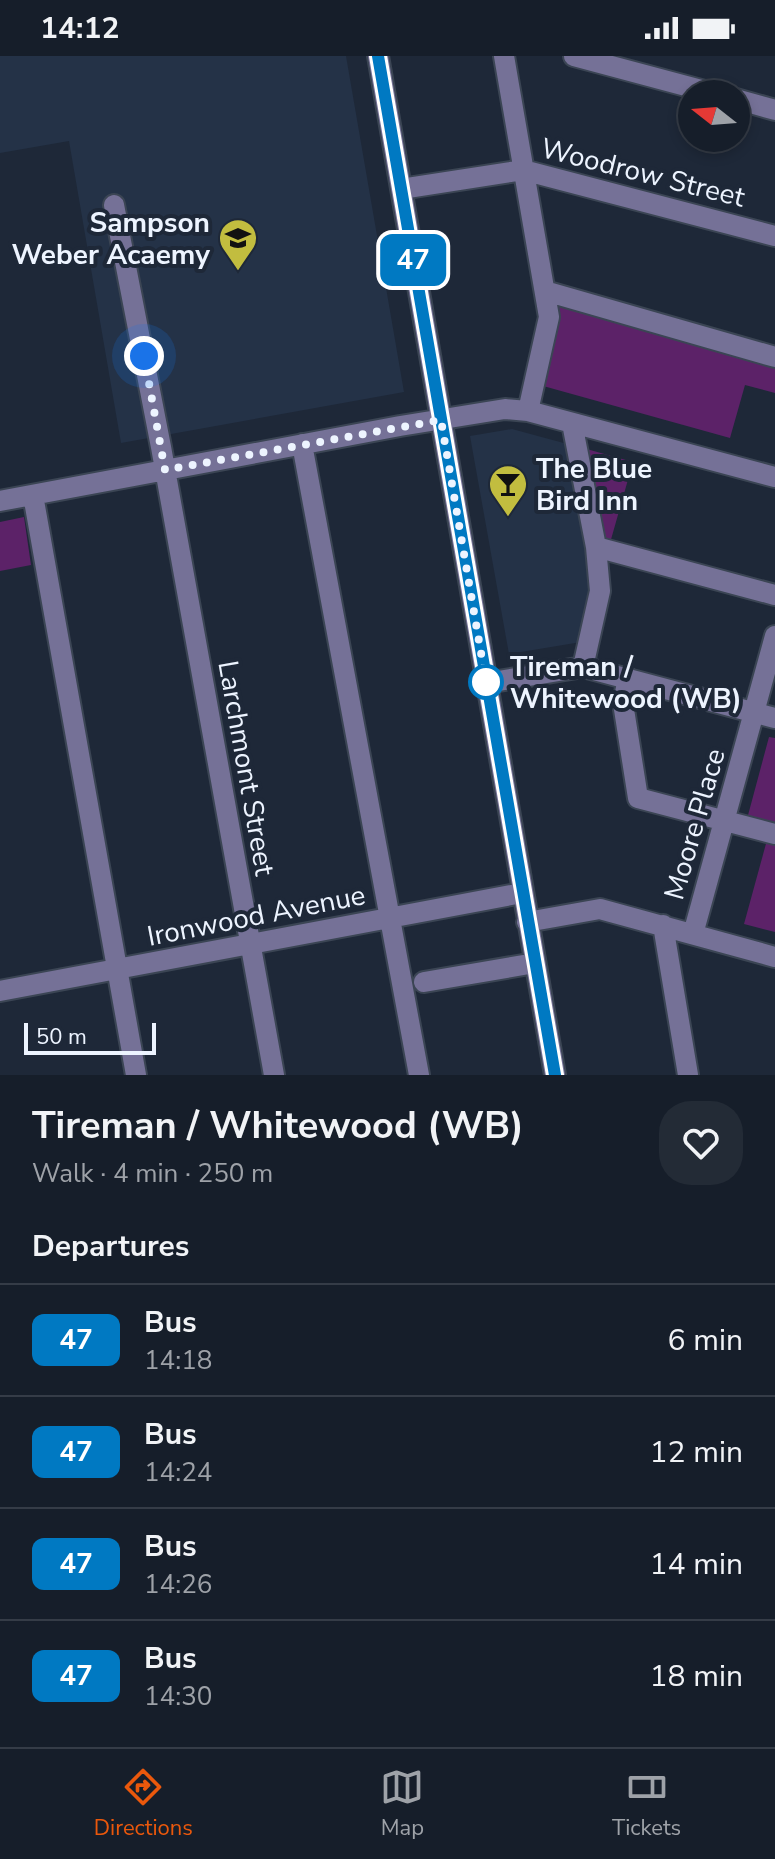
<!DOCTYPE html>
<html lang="en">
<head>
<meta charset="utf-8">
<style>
  :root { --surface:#161e2a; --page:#232b36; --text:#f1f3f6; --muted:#9ea2a8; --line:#353c47; --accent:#ea580c }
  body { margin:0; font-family:"Nunito Sans",sans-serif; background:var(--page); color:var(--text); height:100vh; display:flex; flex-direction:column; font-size:30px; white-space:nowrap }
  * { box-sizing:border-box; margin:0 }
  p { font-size:26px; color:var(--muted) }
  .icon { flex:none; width:44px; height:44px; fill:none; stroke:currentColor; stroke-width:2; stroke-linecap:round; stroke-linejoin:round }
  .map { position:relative; height:1019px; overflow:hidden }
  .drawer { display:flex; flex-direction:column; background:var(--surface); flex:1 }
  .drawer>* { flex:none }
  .badge { padding:0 16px; border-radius:12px; font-size:28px; line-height:52px }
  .needle { width:52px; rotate:287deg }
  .controls { position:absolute; left:678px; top:24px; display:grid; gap:16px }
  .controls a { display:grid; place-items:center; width:72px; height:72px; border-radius:50%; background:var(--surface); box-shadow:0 4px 12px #0003,0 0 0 2px var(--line); font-size:40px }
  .scale { position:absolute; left:24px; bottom:20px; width:132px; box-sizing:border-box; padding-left:8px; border:4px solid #edf4ff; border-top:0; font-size:22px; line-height:28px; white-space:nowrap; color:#edf4ff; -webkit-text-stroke:6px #1e2838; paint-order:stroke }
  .you { position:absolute; width:40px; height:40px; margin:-20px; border:6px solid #fff; border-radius:50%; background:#1a73e8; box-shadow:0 0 0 12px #1a73e833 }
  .map>.badge { position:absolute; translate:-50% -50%; box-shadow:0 0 0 4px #fff }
  h2 { padding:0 32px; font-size:30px; line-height:72px }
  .round { display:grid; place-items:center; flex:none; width:84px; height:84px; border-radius:32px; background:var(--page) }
  .head { display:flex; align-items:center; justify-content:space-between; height:136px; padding:0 32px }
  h1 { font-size:38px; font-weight:700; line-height:60px }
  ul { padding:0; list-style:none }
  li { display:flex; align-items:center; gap:24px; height:112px; padding:0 32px; border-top:2px solid var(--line) }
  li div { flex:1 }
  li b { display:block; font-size:30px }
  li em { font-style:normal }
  li .badge { min-width:88px; font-weight:700; text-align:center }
  .status { display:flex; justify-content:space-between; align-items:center; height:56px; padding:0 40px; background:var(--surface); direction:ltr }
  .status svg { height:22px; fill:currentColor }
  .tab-bar { display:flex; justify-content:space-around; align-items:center; height:112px; border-top:2px solid var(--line); background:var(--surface); font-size:22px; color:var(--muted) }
  .tab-bar a { display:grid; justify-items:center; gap:4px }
  .tab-bar .active { color:var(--accent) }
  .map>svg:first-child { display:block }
  .built { fill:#243247 }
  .green { fill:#5c2268 }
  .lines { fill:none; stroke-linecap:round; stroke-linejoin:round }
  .minor-casing { stroke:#3b4554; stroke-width:24 }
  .minor { stroke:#757197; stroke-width:20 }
  .line-casing { stroke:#fff; stroke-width:18 }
  .line { stroke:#0079c2; stroke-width:12 }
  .walk { stroke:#edf4ff; stroke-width:8; stroke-dasharray:0 14.4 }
  .stop-dot { fill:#fff; stroke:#0079c2; stroke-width:4 }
  .labels { text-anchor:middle; stroke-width:8; stroke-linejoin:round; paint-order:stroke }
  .street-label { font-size:28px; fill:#edf4ff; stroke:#1e2838 }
  .poi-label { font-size:28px; font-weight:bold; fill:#edf4ff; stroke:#1e2838; text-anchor:end }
  .stop-label { font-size:28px; font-weight:bold; fill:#edf4ff; stroke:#1e2838; text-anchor:start }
</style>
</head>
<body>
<div class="status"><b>14:12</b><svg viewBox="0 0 49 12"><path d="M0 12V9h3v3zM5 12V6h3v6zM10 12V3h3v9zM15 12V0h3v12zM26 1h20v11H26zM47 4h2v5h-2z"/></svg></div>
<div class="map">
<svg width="775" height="1019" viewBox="0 0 775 1019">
  <rect width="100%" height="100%" fill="#1e2838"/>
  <path class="built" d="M0 0H346L404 336 121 387 69 85 0 97Z
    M512 373 571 389 596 540 581 586 509 598 470 380Z"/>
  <path class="green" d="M558 247 775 307V337L745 329 730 382 536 328Z
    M583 392 633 406 610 487 600 483Z
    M24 461 31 509 0 515V466Z
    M769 681 775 682V771L747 763Z
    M767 784 775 787V876L744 868Z"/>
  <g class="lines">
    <g class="minor-casing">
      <path id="minor" d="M378 0 555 1019
        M504 0 549 261 528 355
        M574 0 716 38
        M736 43 775 54
        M401 133 523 114 775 180
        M114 149 161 391 274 1019
        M545 235 775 301
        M572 367 596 491 600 535 583 611
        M302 388 419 1019
        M33 439 136 1019
        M0 445 400 370 505 353 528 355 775 421
        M596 491 775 539
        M628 622 623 647 638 742 775 778
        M486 627 583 611 775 662
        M527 866 600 853 775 901
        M663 869 688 1019
        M693 878 775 580
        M424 926 535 907
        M0 935 522 837"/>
    </g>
    <use href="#minor" class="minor"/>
  </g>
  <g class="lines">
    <g class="line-casing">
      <path id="line" d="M378 0 555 1019"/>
    </g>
    <use href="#line" class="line"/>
    <path class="walk" d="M144 300 165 414 441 364 486 626"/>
  </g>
  <defs>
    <g id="school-pin" transform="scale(2)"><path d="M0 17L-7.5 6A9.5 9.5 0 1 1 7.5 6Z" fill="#c2bd3f" stroke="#1e2838"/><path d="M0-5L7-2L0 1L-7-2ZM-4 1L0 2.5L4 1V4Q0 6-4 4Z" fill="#111"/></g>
    <g id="bar-pin" transform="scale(2)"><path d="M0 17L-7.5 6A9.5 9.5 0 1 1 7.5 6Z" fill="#c2bd3f" stroke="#1e2838"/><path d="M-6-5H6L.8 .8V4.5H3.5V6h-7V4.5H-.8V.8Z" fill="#111"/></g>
  </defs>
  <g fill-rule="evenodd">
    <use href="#school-pin" x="238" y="182"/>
    <use href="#bar-pin" x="508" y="428"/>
  </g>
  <circle class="stop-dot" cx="486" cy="626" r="16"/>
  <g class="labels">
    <g class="street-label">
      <text transform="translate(643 116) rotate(14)" y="10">Woodrow Street</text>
      <text transform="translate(247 712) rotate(80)" y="10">Larchmont Street</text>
      <text transform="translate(694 768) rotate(-74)" y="10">Moore Place</text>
      <text transform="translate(256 859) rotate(-11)" y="10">Ironwood Avenue</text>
    </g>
    <g class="poi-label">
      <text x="210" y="176">Sampson<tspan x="210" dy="32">Weber Acaemy</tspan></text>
      <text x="536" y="422" text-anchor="start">The Blue<tspan x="536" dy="32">Bird Inn</tspan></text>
    </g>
    <g class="stop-label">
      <text x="510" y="620">Tireman /<tspan x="510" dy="32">Whitewood (WB)</tspan></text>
    </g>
  </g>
</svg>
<div class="controls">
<a><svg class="needle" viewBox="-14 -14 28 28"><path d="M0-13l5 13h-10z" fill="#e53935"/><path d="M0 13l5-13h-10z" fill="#9ea2a8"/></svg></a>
</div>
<div class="scale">50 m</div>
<div class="you" style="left:144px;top:300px"></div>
<b class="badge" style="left:413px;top:204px;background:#0079c2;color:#fff">47</b>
</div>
<section class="drawer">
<div class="head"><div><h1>Tireman / Whitewood (WB)</h1><p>Walk · 4 min · 250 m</p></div><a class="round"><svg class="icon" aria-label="heart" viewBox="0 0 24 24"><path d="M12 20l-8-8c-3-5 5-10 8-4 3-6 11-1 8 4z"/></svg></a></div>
<h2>Departures</h2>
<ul>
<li><span class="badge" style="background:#0079c2;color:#fff">47</span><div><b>Bus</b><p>14:18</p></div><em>6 min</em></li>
<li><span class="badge" style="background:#0079c2;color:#fff">47</span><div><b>Bus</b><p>14:24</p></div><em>12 min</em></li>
<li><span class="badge" style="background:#0079c2;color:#fff">47</span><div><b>Bus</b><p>14:26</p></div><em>14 min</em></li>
<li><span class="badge" style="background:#0079c2;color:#fff">47</span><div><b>Bus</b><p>14:30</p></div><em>18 min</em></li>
</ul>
</section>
<nav class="tab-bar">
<a class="active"><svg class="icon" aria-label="directions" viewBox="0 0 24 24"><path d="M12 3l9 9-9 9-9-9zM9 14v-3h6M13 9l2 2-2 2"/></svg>Directions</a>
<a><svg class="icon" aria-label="map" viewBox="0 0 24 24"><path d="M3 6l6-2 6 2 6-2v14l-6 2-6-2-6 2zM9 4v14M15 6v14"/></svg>Map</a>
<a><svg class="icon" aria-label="tickets" viewBox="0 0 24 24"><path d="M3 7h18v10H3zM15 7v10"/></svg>Tickets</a>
</nav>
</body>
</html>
